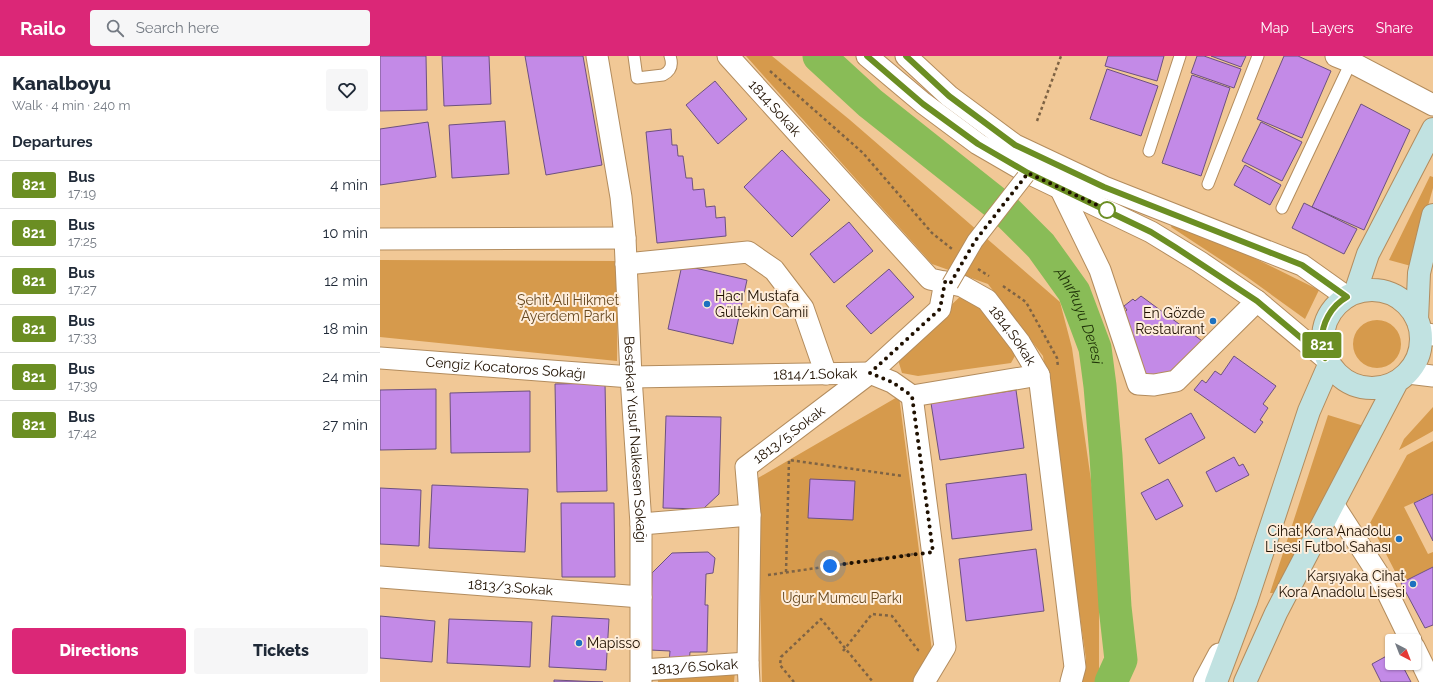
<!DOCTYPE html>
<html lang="en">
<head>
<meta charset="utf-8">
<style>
  :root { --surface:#fff; --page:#f6f6f7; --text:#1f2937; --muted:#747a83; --line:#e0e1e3; --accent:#db2777 }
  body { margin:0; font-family:Raleway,sans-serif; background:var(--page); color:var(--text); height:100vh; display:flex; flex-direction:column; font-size:15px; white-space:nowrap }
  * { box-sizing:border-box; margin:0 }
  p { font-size:13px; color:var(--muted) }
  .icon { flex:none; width:22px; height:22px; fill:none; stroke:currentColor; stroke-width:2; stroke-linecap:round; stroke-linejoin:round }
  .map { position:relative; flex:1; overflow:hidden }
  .sheet { display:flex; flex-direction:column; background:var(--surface); width:380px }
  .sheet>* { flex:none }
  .badge { padding:0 8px; border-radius:3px; font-size:14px; line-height:26px }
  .needle { width:26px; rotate:138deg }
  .tools { position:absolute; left:1005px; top:578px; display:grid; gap:8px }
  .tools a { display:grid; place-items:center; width:36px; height:36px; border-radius:4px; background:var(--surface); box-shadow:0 1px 3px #0004; font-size:20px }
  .you { position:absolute; width:20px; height:20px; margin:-10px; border:3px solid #fff; border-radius:50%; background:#1a73e8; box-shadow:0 0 0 6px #1a73e833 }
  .map>.badge { position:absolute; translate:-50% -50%; box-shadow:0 0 0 2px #fff }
  h2 { padding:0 12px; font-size:15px; line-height:36px }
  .round { display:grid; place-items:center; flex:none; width:42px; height:42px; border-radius:4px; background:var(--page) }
  .head { display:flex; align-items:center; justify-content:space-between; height:68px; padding:0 12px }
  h1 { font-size:19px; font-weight:800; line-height:30px }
  .action { display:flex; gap:8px; margin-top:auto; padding:8px 12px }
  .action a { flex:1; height:46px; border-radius:4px; background:var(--accent); color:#fff; font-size:16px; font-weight:800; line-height:46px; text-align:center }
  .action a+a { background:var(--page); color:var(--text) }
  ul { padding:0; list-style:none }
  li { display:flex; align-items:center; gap:12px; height:48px; padding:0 12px; border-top:1px solid var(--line) }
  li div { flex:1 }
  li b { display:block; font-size:15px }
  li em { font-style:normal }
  li .badge { min-width:44px; font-weight:700; text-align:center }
  header { display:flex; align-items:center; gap:24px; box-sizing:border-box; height:56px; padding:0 20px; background:var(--accent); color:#fff }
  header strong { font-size:19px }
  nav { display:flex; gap:22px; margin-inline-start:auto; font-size:14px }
  .search { width:280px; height:36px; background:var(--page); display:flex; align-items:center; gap:10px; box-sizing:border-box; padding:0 14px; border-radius:4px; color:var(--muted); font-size:15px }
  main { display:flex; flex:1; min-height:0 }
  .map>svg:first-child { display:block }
  .green { fill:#d69a4c }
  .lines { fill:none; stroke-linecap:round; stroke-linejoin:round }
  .river { stroke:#89bc57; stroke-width:33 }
  .building { fill:#c38ae7; stroke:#6d517f }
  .service-casing { stroke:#b38c5d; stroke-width:13 }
  .minor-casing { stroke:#b38c5d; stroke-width:23 }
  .secondary-casing { stroke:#b38c5d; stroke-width:24 }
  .path { stroke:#7e6344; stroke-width:2.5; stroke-dasharray:3 3; stroke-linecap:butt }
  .service { stroke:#fff; stroke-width:11 }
  .minor { stroke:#fff; stroke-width:21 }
  .secondary { stroke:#c1e2e1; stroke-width:22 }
  .pedestrian-bridge-casing { stroke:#b38c5d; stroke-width:18; stroke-linecap:butt }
  .pedestrian-bridge { stroke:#fff; stroke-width:16 }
  .line-casing { stroke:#fff; stroke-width:9 }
  .line { stroke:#6b8e23; stroke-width:6 }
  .walk { stroke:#1f1000; stroke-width:4; stroke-dasharray:0 7.2 }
  .stop-dot { fill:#fff; stroke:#6b8e23; stroke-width:2 }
  .poi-dot { fill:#1d71bf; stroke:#feedda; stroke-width:1.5 }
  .labels { text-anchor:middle; stroke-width:4; stroke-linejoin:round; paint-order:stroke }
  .street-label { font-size:14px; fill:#1f1000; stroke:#feedda }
  .poi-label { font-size:14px; fill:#1f1000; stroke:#feedda; text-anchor:end }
  .park-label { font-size:14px; fill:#674921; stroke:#feedda }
  .water-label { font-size:15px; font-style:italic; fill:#1f3208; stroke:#feedda }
</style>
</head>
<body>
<header>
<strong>Railo</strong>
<div class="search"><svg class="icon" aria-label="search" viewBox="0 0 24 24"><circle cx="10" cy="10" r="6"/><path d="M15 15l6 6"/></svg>Search here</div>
<nav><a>Map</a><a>Layers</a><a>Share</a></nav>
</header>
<main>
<section class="sheet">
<div class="head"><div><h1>Kanalboyu</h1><p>Walk · 4 min · 240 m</p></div><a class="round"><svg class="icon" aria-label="heart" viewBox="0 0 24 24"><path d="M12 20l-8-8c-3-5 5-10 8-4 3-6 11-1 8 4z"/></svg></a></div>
<h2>Departures</h2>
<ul>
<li><span class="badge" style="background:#6b8e23;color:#fff">821</span><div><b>Bus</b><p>17:19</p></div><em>4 min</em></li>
<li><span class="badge" style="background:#6b8e23;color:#fff">821</span><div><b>Bus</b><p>17:25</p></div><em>10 min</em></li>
<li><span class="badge" style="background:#6b8e23;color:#fff">821</span><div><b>Bus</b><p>17:27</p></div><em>12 min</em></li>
<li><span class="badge" style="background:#6b8e23;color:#fff">821</span><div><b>Bus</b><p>17:33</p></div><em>18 min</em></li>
<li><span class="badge" style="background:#6b8e23;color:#fff">821</span><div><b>Bus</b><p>17:39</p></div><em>24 min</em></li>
<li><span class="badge" style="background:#6b8e23;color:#fff">821</span><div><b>Bus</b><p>17:42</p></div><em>27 min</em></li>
</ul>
<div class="action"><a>Directions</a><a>Tickets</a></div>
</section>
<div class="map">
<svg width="1053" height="626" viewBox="0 0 1053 626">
  <rect width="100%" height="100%" fill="#f1c896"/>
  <path class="green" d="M366 0H392L470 64 680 246 692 292 719 480V615L716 626H701L706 603 663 300 608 228 552 208Z
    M1050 120 1053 121V132L1031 210 1009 204Z
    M795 163 939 234 925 263 867 221 791 171Z
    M0 204 238 205 237 305 0 281Z
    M584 237 591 238 636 298 631 307 538 320 522 317 519 307 520 297Z
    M973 288a24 24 0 1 1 48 0a24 24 0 1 1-48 0Z
    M519 340 552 595 533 626H382L378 422Z
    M1053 351V375L1019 394 1024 383Z
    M948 359 984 370 895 537H890Z
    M1053 385V438L1024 451 1048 498 1053 496V511L1021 527 990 467 1027 399Z
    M277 614 355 615 354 626H278Z"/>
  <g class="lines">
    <path class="river" id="s1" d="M439 0 490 47 626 155 661 190 694 236 715 292 720 330 726 400 735 551 741 604 731 626"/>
  </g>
  <path class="building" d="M0 0H46L47 54 0 55Z
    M62 0H109L111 48 64 50Z
    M145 0H203L222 109 166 119Z
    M728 0H784L777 25 725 10Z
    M817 0H824L861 13 854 32 811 17Z
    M831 0H866L861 11Z
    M904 0H918L951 15 922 82 877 63Z
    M727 13 778 30 761 80 710 63Z
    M812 19 850 32 821 120 782 107Z
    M335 25 367 63 338 88 306 49Z
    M981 48 1030 74 984 174 932 151Z
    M125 65 129 118 72 122 69 69Z
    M48 66 56 121 0 129V73Z
    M881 66 922 86 902 125 862 105Z
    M291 73 292 89H297L298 100H303L306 122H312L313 134 324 133 326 151 335 150 336 162 345 161 346 180 277 187 266 76Z
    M402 94 450 144 412 181 364 131Z
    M865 109 901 129 890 149 854 129Z
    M924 147 977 173 964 198 912 172Z
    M469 166 493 195 454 227 430 198Z
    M302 209 367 224 353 288 288 273Z
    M509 213 534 241 491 278 466 250Z
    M761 240 825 287 824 296 769 328 741 259 747 254 744 250 753 243 755 245Z
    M854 300 896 330 883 348 888 352 880 364 883 366 875 377 814 334 822 324 826 327 835 315 841 319Z
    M225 327 227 435 177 436 175 328Z
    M56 333V393L0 394V334Z
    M636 334 644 392 560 404 551 347Z
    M150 335V396L71 397 70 337Z
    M811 357 825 382 779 408 765 383Z
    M286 360 341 361 339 438 323 453 283 452Z
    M854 401 859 410 863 408 869 419 836 436 826 416Z
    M646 418 652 474 572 483 566 428Z
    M430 423 475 425 473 464 428 462Z
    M788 423 803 450 776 464 761 437Z
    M52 429 148 433 145 496 49 492Z
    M0 432 41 434 39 490 0 488Z
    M1053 438V485L1034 447Z
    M181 447H234L235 521H182Z
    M656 493 664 555 586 565 579 503Z
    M328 496 335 502 333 517 326 518 325 549H328L327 596H310L309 608 289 607 290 595 270 594 272 517 292 497Z
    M1053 511V569L1045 572 1021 527Z
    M0 560 55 565 52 606 0 602Z
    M172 560 229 563 226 614 169 611Z
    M69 563 152 566 150 611 67 607Z
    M1012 597V607H1021L1031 626H1001L992 608Z
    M174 624 223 626H174Z"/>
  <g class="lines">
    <g class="service-casing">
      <path id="service" d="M254 0 257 22 283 19C291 15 293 9 290 0
        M769 95 800 0
        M828 128 878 0
        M902 152 971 6"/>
    </g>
    <g class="minor-casing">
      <g id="minor">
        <path id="s2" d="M217 0 241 141 245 182 251 321 261 468V626"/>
        <path id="s3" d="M348 0 550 223 582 230 607 244 640 287 659 319 695 611 691 626"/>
        <path d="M487 0 543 47 598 88 648 117 771 176 820 206 877 245 945 302"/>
        <path d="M526 0 569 40 635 89 724 131 922 209 967 241"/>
        <path d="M956 0 971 6 1053 49"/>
        <path d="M679 130 720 214 758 328 774 329 796 325 877 245"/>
        <path d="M0 183 245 182"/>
        <path d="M246 208 368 196 394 214 423 252 446 318"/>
        <path d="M1041 277 1053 279"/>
        <path id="s4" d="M0 302 251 321 490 317 512 326 532 340 659 319"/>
        <path d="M1028 317 1053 320"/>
        <path d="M532 340 565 591 544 626"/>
        <path d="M953 448 1000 521 1031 585"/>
        <path d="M261 468 370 459"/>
        <path id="s5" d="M0 521 261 541"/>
        <path d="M1034 591 1051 626"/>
        <path id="s6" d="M262 614 368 607"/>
        <path id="s7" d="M369 626 368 607 370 459 366 411 490 317 560 253 565 226"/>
        <path d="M824 626 839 598"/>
      </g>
    </g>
    <g class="secondary-casing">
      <path id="secondary" d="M943 283a49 49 0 1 1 98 0a49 49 0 1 1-98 0Z
        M975 237 988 198 1053 73
        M1037 264 1039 217 1053 159
        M836 626 866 546 929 355 949 309
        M865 626 896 557 1017 326"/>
    </g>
    <path class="path" d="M390 15 483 97 552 177 572 193
      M657 65 681 0
      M598 213 609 220
      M623 230 646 246 677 302 678 311
      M406 516 409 404 523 420
      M388 519 534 498
      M463 595 492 558 512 560 538 594 541 595
      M414 626 400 609 401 601 441 563 493 626"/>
    <use href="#service" class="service"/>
    <use href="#minor" class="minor"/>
    <use href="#secondary" class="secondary"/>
    <g class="pedestrian-bridge-casing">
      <path id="pedestrian-bridge" d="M570 228 595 185 648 117"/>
    </g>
    <use href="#pedestrian-bridge" class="pedestrian-bridge"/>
  </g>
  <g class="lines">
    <g class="line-casing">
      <path id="line" d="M487 0 543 48 598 88 648 117 771 176 795 191 877 245 945 302C944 297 942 292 942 286 941 268 951 250 967 241L922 209 724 131 635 89 569 40 526 0"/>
    </g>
    <use href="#line" class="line"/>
    <path class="walk" d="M450 510 553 496 532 340 512 326 490 317 560 253 565 226 570 228 595 185 648 117 732 156 727 154"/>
  </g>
  <circle class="stop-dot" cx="727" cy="154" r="8"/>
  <g class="poi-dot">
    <circle cx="327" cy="248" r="4"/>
    <circle cx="833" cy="265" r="4"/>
    <circle cx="1019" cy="483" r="4"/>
    <circle cx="1033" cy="528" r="4"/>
    <circle cx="199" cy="587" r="4"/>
  </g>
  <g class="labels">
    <g class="street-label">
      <text dy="5" stroke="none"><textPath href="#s3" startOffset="70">1814.Sokak</textPath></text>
      <text dy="5" stroke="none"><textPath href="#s3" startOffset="406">1814.Sokak</textPath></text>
      <text dy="5" stroke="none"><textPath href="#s4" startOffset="126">Cengiz Kocatoros Sokağı</textPath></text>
      <text dy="5" stroke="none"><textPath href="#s4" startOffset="436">1814/1.Sokak</textPath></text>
      <text dy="5" stroke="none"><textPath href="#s7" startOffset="269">1813/5.Sokak</textPath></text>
      <text dy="5" stroke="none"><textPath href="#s2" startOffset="386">Bestekar Yusuf Nalkesen Sokağı</textPath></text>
      <text dy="5" stroke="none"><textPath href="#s5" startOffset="131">1813/3.Sokak</textPath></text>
      <text dy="5" stroke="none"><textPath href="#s6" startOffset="53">1813/6.Sokak</textPath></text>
    </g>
    <g class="poi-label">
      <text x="335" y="245" text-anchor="start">Hacı Mustafa<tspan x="335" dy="16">Gültekin Camii</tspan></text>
      <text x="825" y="262">En Gözde<tspan x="825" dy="16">Restaurant</tspan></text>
      <text x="1011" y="480">Cihat Kora Anadolu<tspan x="1011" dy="16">Lisesi Futbol Sahası</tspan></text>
      <text x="1025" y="525">Karşıyaka Cihat<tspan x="1025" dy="16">Kora Anadolu Lisesi</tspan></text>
      <text x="207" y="592" text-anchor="start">Mapisso</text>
    </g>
    <g class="park-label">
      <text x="188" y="249">Şehit Ali Hikmet<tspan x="188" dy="16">Ayerdem Parkı</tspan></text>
      <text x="462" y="547">Uğur Mumcu Parkı</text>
    </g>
    <g class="water-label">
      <text dy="5" stroke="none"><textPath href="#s1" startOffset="373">Ahırkuyu Deresi</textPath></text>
    </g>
  </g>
</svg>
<div class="tools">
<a><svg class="needle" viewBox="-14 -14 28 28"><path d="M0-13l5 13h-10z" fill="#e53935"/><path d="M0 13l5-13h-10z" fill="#747a83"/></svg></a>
</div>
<div class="you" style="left:450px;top:510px"></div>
<b class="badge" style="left:942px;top:289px;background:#6b8e23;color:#fff">821</b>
</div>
</main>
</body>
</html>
